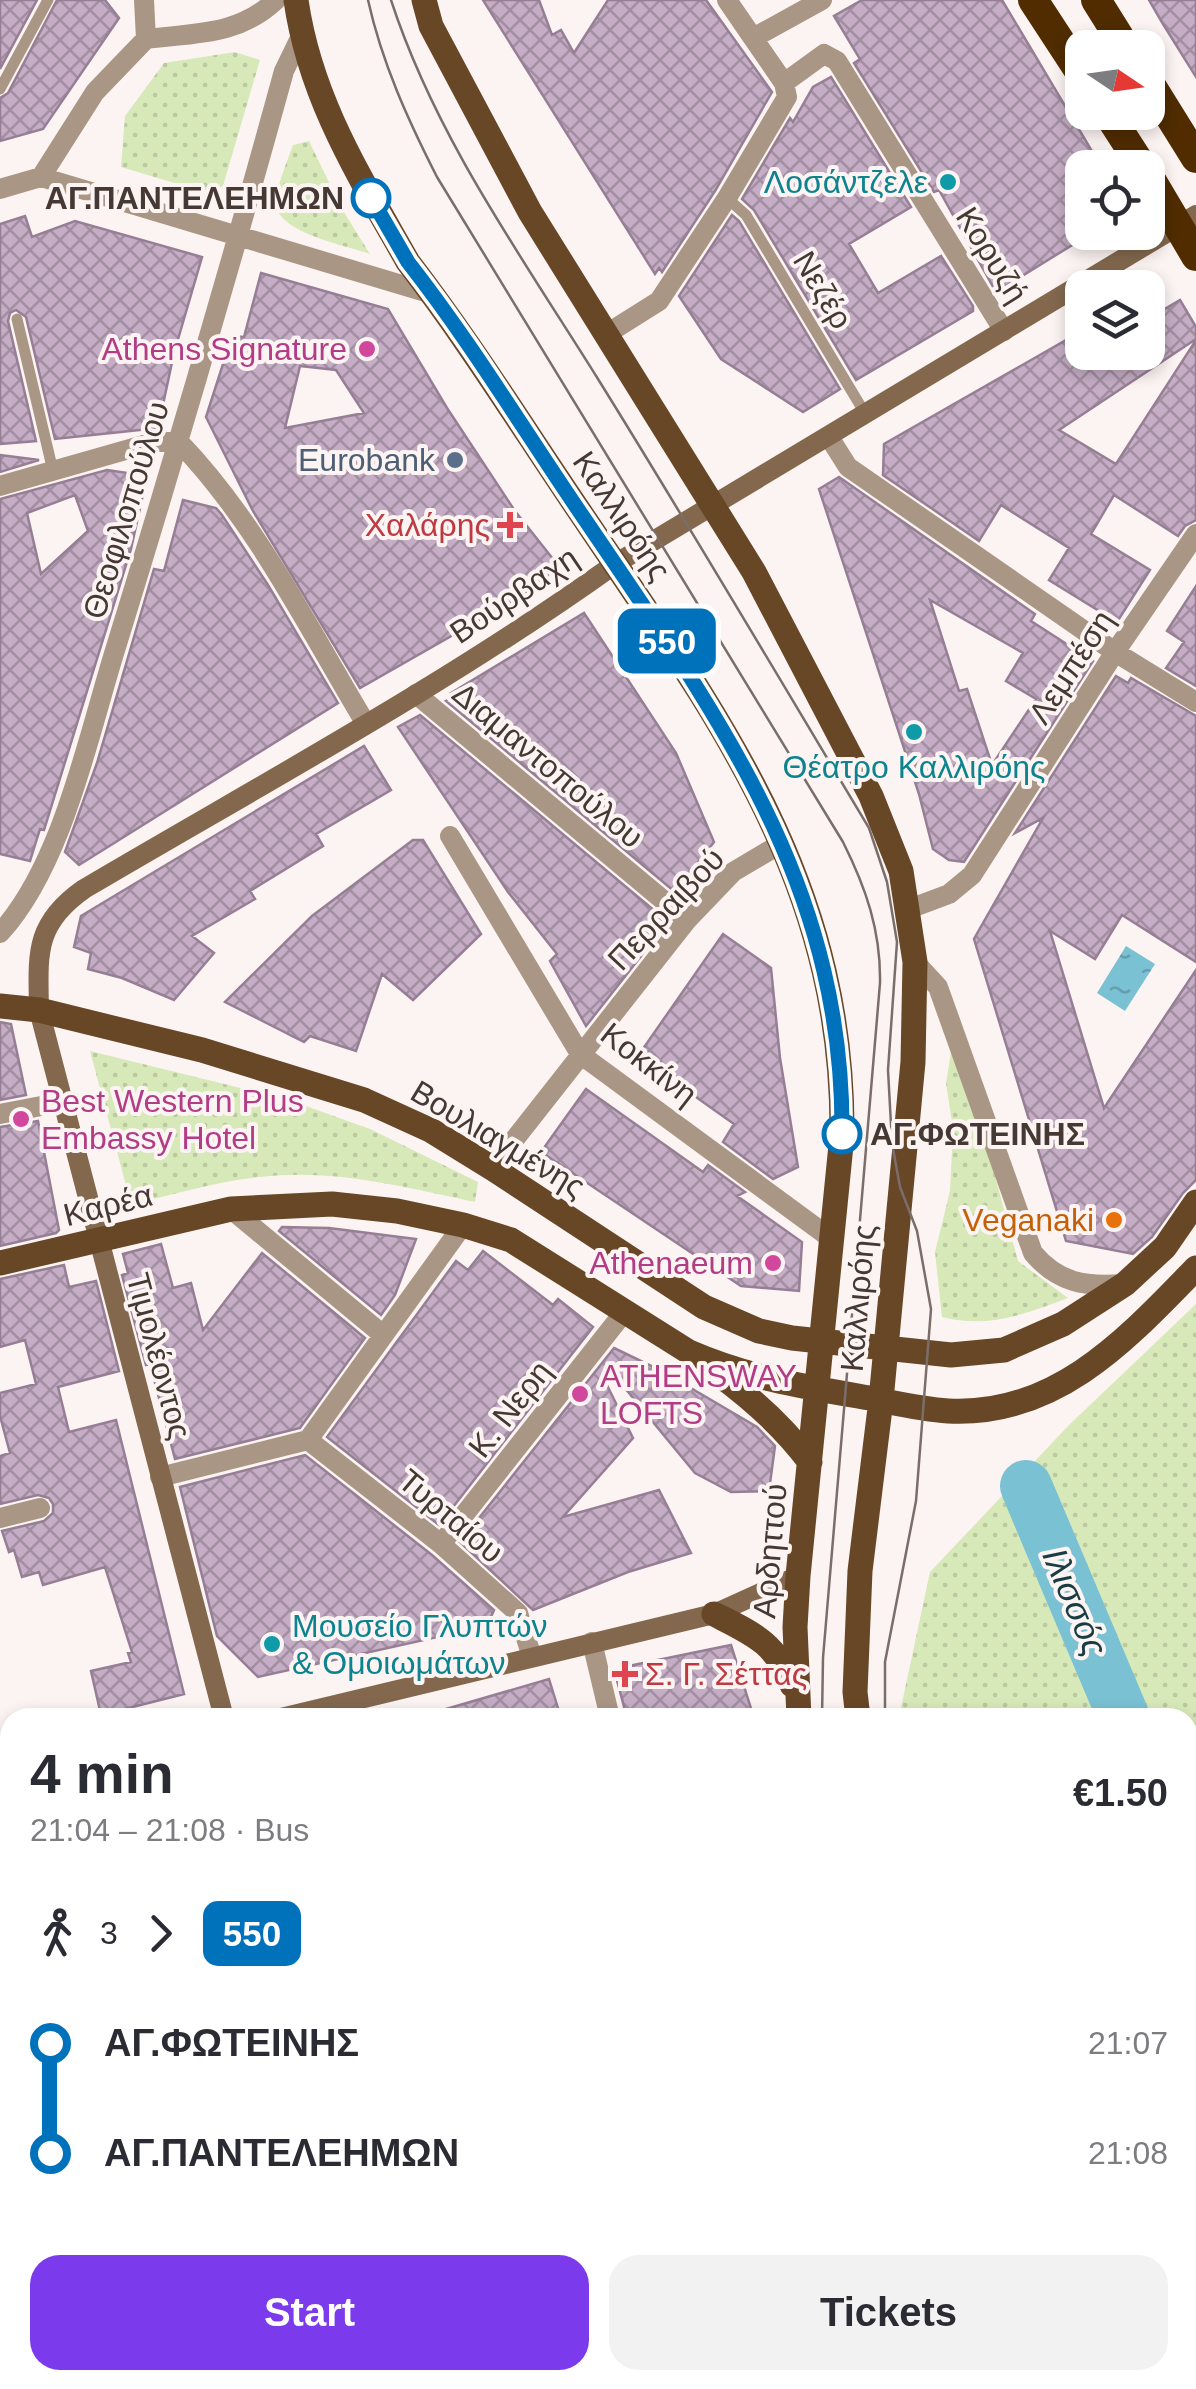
<!DOCTYPE html>
<html lang="en">
<head>
<meta charset="utf-8">
<style>
  :root { --surface:#fff; --page:#f2f2f3; --text:#2b2b33; --muted:#7c7c81; --accent:#7c3aed }
  body { margin:0; font-family:Helvetica,sans-serif; background:var(--page); color:var(--text); height:100vh; display:flex; flex-direction:column; font-size:38px; white-space:nowrap }
  * { box-sizing:border-box; margin:0 }
  p { font-size:32px; color:var(--muted) }
  .icon { flex:none; width:55px; height:55px; fill:none; stroke:currentColor; stroke-width:2; stroke-linecap:round; stroke-linejoin:round }
  .map { position:relative; flex:1; overflow:hidden }
  .panel { position:absolute; left:0px; top:1708px; width:1198px; height:682px; display:flex; flex-direction:column; background:var(--surface); border-radius:30px 30px 0 0; box-shadow:0 5px 15px #0003 }
  .panel>* { flex:none }
  .badge { padding:0 20px; border-radius:15px; font-size:35px; line-height:65px }
  .needle { width:65px; rotate:103deg }
  .controls { position:absolute; left:1065px; top:30px; display:grid; gap:20px }
  .controls a { display:grid; place-items:center; width:100px; height:100px; border-radius:20px; background:var(--surface); box-shadow:0 5px 15px #0003; font-size:50px }
  .map>.badge { position:absolute; translate:-50% -50%; box-shadow:0 0 0 5px #fff }
  .legs { display:flex; align-items:center; gap:15px; height:110px; padding:0 30px; font-size:32px }
  .legs p { margin-inline-start:auto }
  .overview { display:flex; align-items:center; justify-content:space-between; height:170px; padding:0 30px }
  h1 { font-size:55px; font-weight:800; line-height:75px }
  .action { display:flex; gap:20px; margin-top:auto; padding:20px 30px }
  .action a { flex:1; height:115px; border-radius:30px; background:var(--accent); color:#fff; font-size:40px; font-weight:800; line-height:115px; text-align:center }
  .action a+a { background:var(--page); color:var(--text) }
  ul { padding:0 30px; list-style:none }
  li { display:flex; align-items:center; gap:35px; height:110px; font-size:38px }
  li i { display:grid; place-items:center; width:15px; height:100%; margin:0 12px; background:currentColor }
  li i::after { content:''; width:25px; height:25px; margin:-12px; border:8px solid; border-radius:50%; background:var(--surface) }
  li p { margin-inline-start:auto }
  li:first-child i { background:linear-gradient(#0000 50%,currentColor 0) }
  li:last-child i { background:linear-gradient(currentColor 50%,#0000 0) }
  .map>svg:first-child { display:block }
  .park { fill:url(#park-dots) }
  .water { fill:url(#water-ripples) }
  .lines { fill:none; stroke-linecap:round; stroke-linejoin:round }
  .river { stroke:#79c1d3; stroke-width:52 }
  .building { fill:url(#building-cross-hatch); stroke:#967e95; stroke-width:2.5; fill-rule:evenodd }
  .lane { stroke:#a99684; stroke-width:11 }
  .street { stroke:#a99684; stroke-width:20 }
  .secondary { stroke:#83684e; stroke-width:20 }
  .primary { stroke:#684727; stroke-width:25 }
  .highway { stroke:#502c00; stroke-width:30 }
  .tram { stroke:#7b6e6a; stroke-width:2.5 }
  .line-1-casing { stroke:#fff; stroke-width:22 }
  .line-1 { stroke:#0072bc; stroke-width:15 }
  .culture-dot { fill:#0f9aa8; stroke:#fcf4f2; stroke-width:4 }
  .stop-1-dot { fill:#fff; stroke:#0072bc; stroke-width:5 }
  .hotel-dot { fill:#d1479c; stroke:#fcf4f2; stroke-width:4 }
  .service-dot { fill:#5c6f8a; stroke:#fcf4f2; stroke-width:4 }
  .health-dot { fill:#e0444e; stroke:#fcf4f2; stroke-width:4 }
  .food-dot { fill:#e8710a; stroke:#fcf4f2; stroke-width:4 }
  .labels { text-anchor:middle; stroke-width:8; stroke-linejoin:round; paint-order:stroke }
  .culture-label { font-size:32px; fill:#0d838f; stroke:#fcf4f2; text-anchor:end }
  .stop-label { font-size:32px; font-weight:bold; fill:#463833; stroke:#fcf4f2; text-anchor:end }
  .street-label { font-size:32px; fill:#463833; stroke:#fcf4f2 }
  .hotel-label { font-size:32px; fill:#b23c85; stroke:#fcf4f2; text-anchor:end }
  .service-label { font-size:32px; fill:#4e5e75; stroke:#fcf4f2; text-anchor:end }
  .health-label { font-size:32px; fill:#be3a42; stroke:#fcf4f2; text-anchor:end }
  .food-label { font-size:32px; fill:#c56008; stroke:#fcf4f2; text-anchor:end }
  .water-label { font-size:35px; font-style:italic; fill:#193c44; stroke:#fcf4f2 }
</style>
</head>
<body>
<div class="map">
<svg width="1196" height="2389" viewBox="0 0 1196 2389">
  <defs>
    <pattern id="park-dots" width="8" height="8" patternUnits="userSpaceOnUse" patternTransform="scale(2.5)"><rect width="8" height="8" fill="#d8e9b9"/><path d="M2 2h.1M6 6h.1" fill="none" stroke="#bbc9a0" stroke-width="1.8" stroke-linecap="round"/></pattern>
    <pattern id="water-ripples" width="26" height="14" patternUnits="userSpaceOnUse" patternTransform="scale(2.5)"><rect width="26" height="14" fill="#79c1d3"/><path d="M2 4q2-2 4 0t4 0M15 11q2-2 4 0t4 0" fill="none" stroke="#659eac"/></pattern>
    <pattern id="building-cross-hatch" width="8" height="8" patternUnits="userSpaceOnUse" patternTransform="scale(2.5)"><rect width="8" height="8" fill="#c5adc5"/><path d="M0 0l8 8M0 8l8-8" fill="none" stroke="#a28ea1"/></pattern>
  </defs>
  <rect width="100%" height="100%" fill="#fcf4f2"/>
  <path class="park" d="M235 52 260 60 223 186 211 194 121 167 125 116 164 63Z
    M309 141 342 209 370 254C345 245 270 232 276 198 279 180 287 162 293 145Z
    M952 1046 960 1047 1018 1261 1068 1298C1025 1314 988 1329 942 1317L935 1252 950 1191 953 1129 946 1083Z
    M90 1051 289 1100 370 1129 478 1182 475 1202C404 1187 333 1168 260 1177 217 1181 173 1195 131 1204Z
    M1196 1304V2150L1188 2148V1718L899 1717 930 1572 1069 1425Z"/>
  <path class="water" d="M1126 946 1155 964 1125 1011 1097 993Z"/>
  <g class="lines">
    <path class="river" d="M1026 1486 1124 1718"/>
  </g>
  <path class="building" d="M0 0H37L0 69Z
    M57 0H105L119 18 43 129 0 141V98L8 93Z
    M483 0H539L552 35 561 30 574 53 608 0H706L772 92 715 191 662 272 659 268 655 274Z
    M862 0H1002L1102 168H1082V239L996 292 939 190 934 192 854 63 860 59 834 16Z
    M1149 0H1196V77L1163 24Z
    M831 77 911 207 849 244 878 293 941 256 973 306V311L856 380 754 210 742 199 790 118 793 122 813 87Z
    M732 215 739 221 840 389 803 412 721 359 679 296Z
    M25 216 32 237 75 221 202 257 174 353 158 428 55 439 26 317 16 310 10 313 8 321 36 441 0 444V224Z
    M261 273 388 309 447 408 515 511 553 559 546 582 360 688 253 511 206 417 232 336 244 337ZM300 366 336 370 364 413 285 428Z
    M1180 300 1196 327V339L1059 430 1116 464 1196 340V520L1185 526 1178 536 1114 495 1091 534 1150 570 1117 622 1049 580 1069 548 1001 505 979 541 883 475 884 444 1082 331V352H1148V319Z
    M0 455 39 460 0 472Z
    M107 470 134 474 131 487 144 490 131 549 44 830 40 829 30 861 0 854V499ZM75 495 88 531 41 574 27 513Z
    M839 477 1035 614 1031 621 1093 661 964 862 949 860 933 849 919 794 819 489ZM930 600 1023 653 1006 681 1036 699 992 765 967 689 959 691Z
    M183 500 216 508 222 515 268 585 338 703 79 865 65 852 97 763 154 569 164 571Z
    M1196 586V686L1166 668 1184 642 1167 631Z
    M584 613 676 753 714 842 675 892 446 701 455 696 451 693Z
    M1116 676 1128 683 1131 678 1196 716V962L1122 915 1095 959 1050 931 1104 1108 1196 970V1180L1183 1193 1152 1237 1133 1254 1066 1241 974 939 1043 818 1015 833Z
    M420 715 668 922 586 1026 550 961 557 954 508 892 398 727Z
    M364 746 391 790 316 834 323 846 250 891 255 899 192 936 214 953 174 1000 122 978 88 969 91 953 74 947 81 916Z
    M413 840H423L481 934 413 1000 382 974 356 1051 310 1036 304 1042 225 1002 312 916Z
    M723 934 771 968 780 1058 798 1167 773 1179 723 1142 734 1124 638 1056Z
    M0 1022 11 1024 26 1095 0 1100Z
    M586 1089 703 1172 708 1165 745 1192 737 1196 802 1242 799 1291 741 1286 541 1152Z
    M38 1121 59 1230 56 1233 0 1246V1127Z
    M282 1227 329 1228 416 1239 395 1295 381 1315 279 1231Z
    M161 1244 173 1288 191 1283 203 1330 262 1253 365 1338 300 1428 175 1459 150 1364 146 1365 122 1275 128 1273 123 1254Z
    M483 1251 553 1305 558 1299 593 1327 439 1525 327 1437 456 1261 468 1270Z
    M64 1265 69 1287 96 1281 119 1371 58 1387 69 1432 116 1420 184 1694 101 1715 91 1671 131 1662 128 1653 132 1652 105 1567 43 1585 39 1572 22 1577 14 1550 9 1552 2 1531 44 1521 53 1513V1504L49 1498 38 1495 0 1504V1456L10 1453 0 1416V1393L36 1384 25 1340 0 1347V1279Z
    M614 1348 662 1371 757 1427 775 1446 769 1491 731 1492 695 1473 610 1370 602 1375 633 1438 563 1517 659 1490 691 1553 628 1572 533 1610 460 1542Z
    M305 1455 432 1555 494 1610 487 1626 258 1677 217 1636 180 1487Z
    M731 1645 754 1718H627L614 1669Z
    M549 1679 561 1718H437L436 1712Z"/>
  <g class="lines">
    <path class="lane" d="M0 89 48 0
      M727 198 746 215 866 415
      M17 319 53 471
      M1079 2389 1082 2380"/>
    <path class="street" d="M144 0 146 39
      M727 0 753 38
      M146 39C195 33 238 36 276 0
      M784 83 824 54 837 61 1004 331
      M41 177 95 92 146 39
      M0 189 41 177 432 294
      M605 335 659 301 727 198 787 97 784 83 753 38 822 0
      M829 437 848 467 1115 652 1196 702
      M0 486 154 442H179C257 523 308 628 366 724
      M416 694 687 920
      M450 836 580 1054 833 1240
      M909 909 949 894 972 875 1115 652 1196 534
      M0 933C63 864 88 736 116 647 175 456 231 264 284 71L301 36
      M915 962 938 987 1033 1253C1058 1283 1085 1287 1123 1284
      M0 1114 62 1102
      M492 1168 687 920 733 872 782 843
      M231 1209 382 1334
      M308 1440 441 1544 518 1613 532 1657
      M308 1440 463 1225
      M160 1477 308 1440
      M0 1518 40 1508
      M441 1544 625 1311
      M592 1642 610 1718
      M0 1882 10 1923
      M0 2008 10 2006
      M0 2242 10 2239
      M110 2380 112 2389
      M451 2380 453 2389
      M706 2380 719 2389
      M310 2389 352 2380"/>
    <path class="secondary" d="M224 1718 39 1010C38 954 34 924 84 889 262 784 446 685 615 564L1196 215
      M281 1718 714 1614 798 1576
      M0 1785 10 1783"/>
    <path class="primary" d="M296 0C310 99 360 177 408 262 471 344 526 433 584 518 718 717 844 882 842 1135L798 1576 795 1627 799 1718
      M424 0 431 26 530 212 754 572 871 796 901 871 915 962 913 1062 881 1400 860 1571 855 1692 858 1718
      M0 1006 39 1010 202 1050 364 1100 432 1131 492 1168 704 1307 759 1331 792 1338 951 1355 1004 1350 1063 1324 1125 1284 1165 1247 1196 1202
      M0 1263 231 1209 332 1204 397 1211 463 1225 511 1240 689 1352C744 1376 799 1386 858 1396 887 1401 918 1409 948 1411 1056 1417 1127 1339 1196 1268
      M717 1373C753 1399 783 1426 810 1462
      M714 1614C753 1634 775 1642 792 1685
      M1013 2380 1014 2389
      M943 2389 945 2380"/>
    <path class="highway" d="M1033 0 1082 75
      M1096 0 1126 48
      M1148 81 1196 158
      M1107 112 1143 168
      M1148 175 1196 256"/>
    <path class="tram" d="M368 0C382 63 408 120 437 177L843 842C866 888 881 931 880 983L823 1658 822 1718
      M391 0C436 138 522 257 598 379 690 527 779 678 869 828L887 882 897 942 888 1070 892 1143 900 1187 917 1231 931 1309 916 1501 885 1662V1718
      M1058 2380V2389
      M977 2389 978 2380"/>
  </g>
  <g class="lines">
    <g class="line-1-casing">
      <path id="line-1" d="M371 198 408 262C473 345 528 437 588 524 720 719 844 887 842 1134"/>
    </g>
    <use href="#line-1" class="line-1"/>
  </g>
  <g class="culture-dot">
    <circle cx="948" cy="182" r="10"/>
    <circle cx="914" cy="732" r="10"/>
    <circle cx="272" cy="1644" r="10"/>
  </g>
  <g class="stop-1-dot">
    <circle cx="371" cy="198" r="18"/>
    <circle cx="842" cy="1134" r="18"/>
  </g>
  <g class="hotel-dot">
    <circle cx="367" cy="349" r="10"/>
    <circle cx="21" cy="1119" r="10"/>
    <circle cx="773" cy="1263" r="10"/>
    <circle cx="580" cy="1394" r="10"/>
  </g>
  <circle class="service-dot" cx="455" cy="460" r="10"/>
  <g class="health-dot">
    <path d="M505 510h10v10h10v10h-10v10h-10v-10h-10v-10h10z"/>
    <path d="M620 1659h10v10h10v10h-10v10h-10v-10h-10v-10h10z"/>
  </g>
  <circle class="food-dot" cx="1114" cy="1220" r="10"/>
  <g class="labels">
    <g class="culture-label">
      <text x="928" y="193">Λοσάντζελε</text>
      <text x="914" y="778" text-anchor="middle">Θέατρο Καλλιρόης</text>
      <text x="292" y="1637" text-anchor="start">Μουσείο Γλυπτών<tspan x="292" dy="37">&amp; Ομοιωμάτων</tspan></text>
    </g>
    <g class="stop-label">
      <text x="344" y="209">ΑΓ.ΠΑΝΤΕΛΕΗΜΩΝ</text>
      <text x="870" y="1145" text-anchor="start">ΑΓ.ΦΩΤΕΙΝΗΣ</text>
    </g>
    <g class="street-label">
      <text transform="translate(992 255) rotate(58)" y="11">Κορυζή</text>
      <text transform="translate(823 290) rotate(59)" y="11">Νεζέρ</text>
      <text transform="translate(126 510) rotate(-73)" y="11">Θεοφιλοπούλου</text>
      <text transform="translate(622 516) rotate(56)" y="11">Καλλιρόης</text>
      <text transform="translate(514 595) rotate(-34)" y="11">Βούρβαχη</text>
      <text transform="translate(1071 667) rotate(-57)" y="11">Λεμπέση</text>
      <text transform="translate(548 765) rotate(40)" y="11">Διαμαντοπούλου</text>
      <text transform="translate(666 909) rotate(-47)" y="11">Περραιβού</text>
      <text transform="translate(649 1064) rotate(38)" y="11">Κοκκίνη</text>
      <text transform="translate(498 1139) rotate(31)" y="11">Βουλιαγμένης</text>
      <text transform="translate(108 1205) rotate(-14)" y="11">Καρέα</text>
      <text transform="translate(858 1298) rotate(-85)" y="11">Καλλιρόης</text>
      <text transform="translate(159 1356) rotate(75)" y="11">Τιμολέοντος</text>
      <text transform="translate(510 1409) rotate(-52)" y="11">Κ. Νερη</text>
      <text transform="translate(451 1516) rotate(40)" y="11">Τυρταίου</text>
      <text transform="translate(770 1551) rotate(-85)" y="11">Αρδηττού</text>
    </g>
    <g class="hotel-label">
      <text x="347" y="360">Athens Signature</text>
      <text x="41" y="1112" text-anchor="start">Best Western Plus<tspan x="41" dy="37">Embassy Hotel</tspan></text>
      <text x="753" y="1274">Athenaeum</text>
      <text x="600" y="1387" text-anchor="start">ATHENSWAY<tspan x="600" dy="37">LOFTS</tspan></text>
    </g>
    <g class="service-label">
      <text x="435" y="471">Eurobank</text>
    </g>
    <g class="health-label">
      <text x="490" y="536">Χαλάρης</text>
      <text x="645" y="1685" text-anchor="start">Σ. Γ. Σέττας</text>
    </g>
    <g class="food-label">
      <text x="1094" y="1231">Veganaki</text>
    </g>
    <g class="water-label">
      <text transform="translate(1075 1602) rotate(67)" y="12">Ιλισσός</text>
    </g>
  </g>
</svg>
<div class="controls">
<a><svg class="needle" viewBox="-14 -14 28 28"><path d="M0-13l5 13h-10z" fill="#e53935"/><path d="M0 13l5-13h-10z" fill="#7c7c81"/></svg></a>
<a><svg class="icon" aria-label="locate" viewBox="0 0 24 24"><circle cx="12" cy="12" r="6"/><path d="M12 2v4M12 18v4M2 12h4M18 12h4"/></svg></a>
<a><svg class="icon" aria-label="layers" viewBox="0 0 24 24"><path d="M12 4l9 5-9 5-9-5zM3 14l9 5 9-5"/></svg></a>
</div>
<b class="badge" style="left:667px;top:641px;background:#0072bc;color:#fff">550</b>
<section class="panel">
<div class="overview"><div><h1>4 min</h1><p>21:04 – 21:08 · Bus</p></div><b>€1.50</b></div>
<div class="legs"><svg class="icon" aria-label="walk" viewBox="0 0 24 24"><circle cx="13" cy="4" r="2"/><path d="M13 8l-2 6 4 7M11 14l-3 7M7 12l3-4h3l4 4"/></svg>3<svg class="icon" aria-label="forward" viewBox="0 0 24 24"><path d="M9 5l7 7-7 7"/></svg><b class="badge" style="background:#0072bc;color:#fff">550</b></div>
<ul>
<li><i style="color:#0072bc"></i><b>ΑΓ.ΦΩΤΕΙΝΗΣ</b><p>21:07</p></li>
<li><i style="color:#0072bc"></i><b>ΑΓ.ΠΑΝΤΕΛΕΗΜΩΝ</b><p>21:08</p></li>
</ul>
<div class="action"><a>Start</a><a>Tickets</a></div>
</section>
</div>
</body>
</html>
